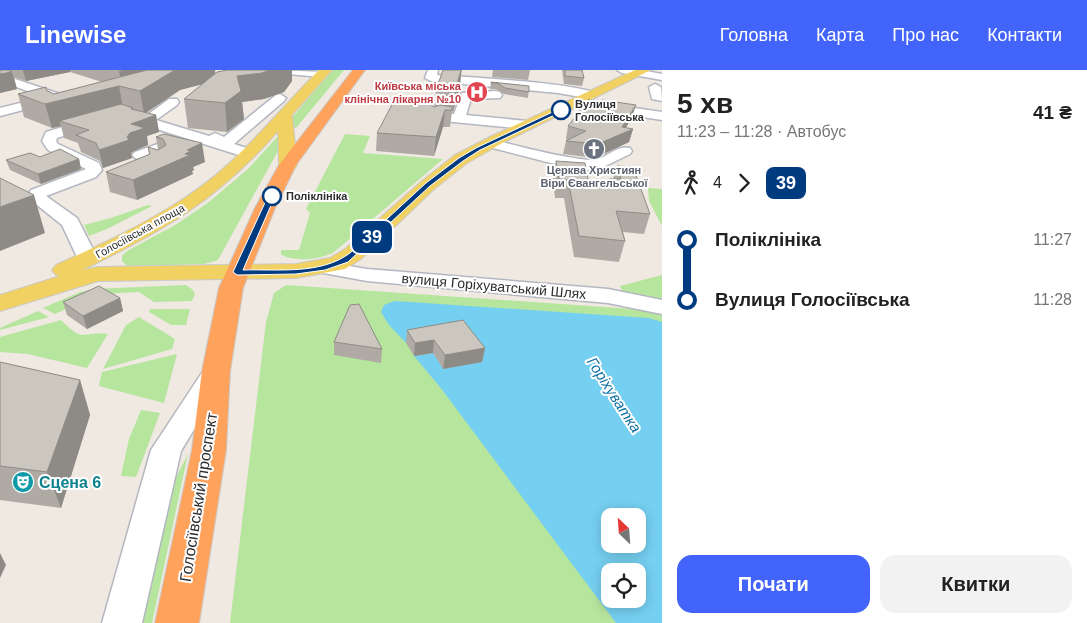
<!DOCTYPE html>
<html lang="uk">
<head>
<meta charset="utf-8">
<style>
  :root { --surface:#fff; --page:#f2f2f2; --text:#222; --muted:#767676; --accent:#4264fb }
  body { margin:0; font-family:Arial,sans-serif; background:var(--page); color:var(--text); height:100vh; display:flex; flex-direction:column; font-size:19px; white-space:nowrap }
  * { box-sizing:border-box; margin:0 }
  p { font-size:16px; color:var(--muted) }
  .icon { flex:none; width:28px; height:28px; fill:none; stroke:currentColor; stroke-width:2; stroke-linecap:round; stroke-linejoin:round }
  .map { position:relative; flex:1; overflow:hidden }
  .drawer { display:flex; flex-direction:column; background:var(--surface); width:425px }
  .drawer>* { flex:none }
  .badge { padding:0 10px; border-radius:8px; font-size:18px; line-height:32px }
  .needle { width:32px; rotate:335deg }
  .controls { position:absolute; left:601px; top:438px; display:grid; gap:10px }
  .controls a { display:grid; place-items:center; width:45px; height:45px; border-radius:10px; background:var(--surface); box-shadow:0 2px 12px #0003; font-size:25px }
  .map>.badge { position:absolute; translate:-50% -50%; box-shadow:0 0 0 2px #fff }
  .legs { display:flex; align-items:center; gap:8px; height:55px; padding:0 15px; font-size:16px }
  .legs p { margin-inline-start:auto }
  .summary { display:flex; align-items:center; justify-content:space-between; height:85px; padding:0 15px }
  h1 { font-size:28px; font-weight:700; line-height:38px }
  .button { display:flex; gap:10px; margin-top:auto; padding:10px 15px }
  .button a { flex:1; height:58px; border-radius:15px; background:var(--accent); color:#fff; font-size:20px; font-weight:700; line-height:58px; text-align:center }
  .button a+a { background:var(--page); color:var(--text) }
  ul { padding:0 15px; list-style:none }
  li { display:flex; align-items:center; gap:18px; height:60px; font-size:19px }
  li i { display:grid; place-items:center; width:8px; height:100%; margin:0 6px; background:currentColor }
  li i::after { content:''; width:12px; height:12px; margin:-6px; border:4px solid; border-radius:50%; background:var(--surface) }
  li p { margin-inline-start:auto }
  li:first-child i { background:linear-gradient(#0000 50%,currentColor 0) }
  li:last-child i { background:linear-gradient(currentColor 50%,#0000 0) }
  header { display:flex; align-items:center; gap:30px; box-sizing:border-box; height:70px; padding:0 25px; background:var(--accent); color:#fff }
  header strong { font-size:24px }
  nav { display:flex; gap:28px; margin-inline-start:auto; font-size:18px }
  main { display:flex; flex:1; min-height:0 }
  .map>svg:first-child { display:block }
  .green { fill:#b6e59e; fill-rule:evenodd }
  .water { fill:#75cff0; fill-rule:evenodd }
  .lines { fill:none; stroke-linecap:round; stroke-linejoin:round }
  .minor-casing { stroke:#b4b7c1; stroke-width:3 }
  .major-casing { stroke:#c9c9c9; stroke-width:2 }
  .highway-casing { stroke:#c9c9c9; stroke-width:2 }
  .minor { fill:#fff; fill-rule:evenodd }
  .major { fill:#f2d163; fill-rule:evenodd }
  .highway { fill:#ffa35c; fill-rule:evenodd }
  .wall { fill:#afaba4 }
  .shaded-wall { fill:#8e8b86 }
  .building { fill:#cbc7bf; stroke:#8e8b86 }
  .line-1 { fill:#003b80; stroke:#fff }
  .stop-1-dot { fill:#fff; stroke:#003b80; stroke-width:2.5 }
  .labels { text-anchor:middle; stroke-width:4; stroke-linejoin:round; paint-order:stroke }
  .far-health-label { font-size:11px; font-weight:bold; fill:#be3a42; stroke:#fff; text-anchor:end }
  .far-stop-label { font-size:11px; font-weight:bold; fill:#2e2e2e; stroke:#fff; text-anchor:start }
  .far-worship-label { font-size:11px; font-weight:bold; fill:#5b616d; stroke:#fff }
  .far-street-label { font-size:11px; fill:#2e2e2e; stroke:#fff }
  .street-label { font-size:14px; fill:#2e2e2e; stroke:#fff }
  .water-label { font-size:15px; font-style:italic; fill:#0d6fa3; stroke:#fff }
  .near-culture-label { font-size:16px; font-weight:bold; fill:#0d838f; stroke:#fff; text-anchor:start }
  .near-street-label { font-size:16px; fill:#2e2e2e; stroke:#fff }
</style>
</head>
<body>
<header>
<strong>Linewise</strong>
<nav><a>Головна</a><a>Карта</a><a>Про нас</a><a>Контакти</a></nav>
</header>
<main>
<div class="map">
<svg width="662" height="553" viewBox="0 0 662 553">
  <rect width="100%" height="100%" fill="#efe9e1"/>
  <path class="green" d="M332 0H344L296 58 293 57 291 49Z
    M345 64 370 66 363 83 443 89 333 183C316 190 298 192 281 185V180H299L310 143 306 139Z
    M278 66 279 79 218 190 204 194 135 196 126 195 122 191V186L127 181 177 154 209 132 249 98Z
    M648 118 662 119V156L649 131Z
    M148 135 152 136 107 159 89 166 84 155 111 148Z
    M662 205V231L623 224 620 216Z
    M186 215 193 220 195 224 192 231 154 232 139 222 99 224 55 244 43 238 80 222 94 219Z
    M286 215 662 241V553H230L266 252 274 223ZM610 446H638V474H610ZM610 501H638V529H610Z
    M150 239H190L186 255H171L149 242Z
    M38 241 49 247 0 260V258Z
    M139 247 175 269 172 279 103 299 126 255Z
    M61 250C85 274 80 261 108 264L87 298 28 284 0 282V267Z
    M177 284 164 333 99 316 102 302Z
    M141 340 160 343 136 407 121 406 129 369Z
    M188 384 152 553H140L172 415Z"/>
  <path class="water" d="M395 231 649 248 662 252V553H616L440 317 414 286 433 283 461 263 406 273 389 255 381 242 384 235ZM610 446H638V474H610ZM610 501H638V529H610Z"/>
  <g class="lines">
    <g class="minor-casing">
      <path id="minor" d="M270 0 326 2 327 4 322 7 275 3Z
        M428 0H438L437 5C461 7 587 13 598 25L592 29 558 23 431 11 425 8Z
        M617 0H641L662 4V10L622 3Z
        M0 4 60 24 62 27 58 31 0 46V38L44 27 0 11Z
        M655 14 661 17 662 31 652 29 649 17Z
        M496 21 500 22 502 25 500 28 471 29 466 45 527 51 532 52 534 55 532 58 527 59 443 51 436 47 443 43 454 44 462 23Z
        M280 24 286 28 284 31 234 74 253 80 256 83 253 86 248 88 141 54 139 51 169 29H177L179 32 177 35 156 50 209 66 215 63 224 67 276 25Z
        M600 33 662 42V50L596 40 594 37Z
        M95 47 100 48 102 51 100 54 57 68 56 71 58 74 99 93 102 100 96 107 46 126 77 148 98 189 95 193 88 195 81 193 78 189 62 155 27 127 31 120 86 99 48 80 42 71 46 62Z
        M490 69C523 77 557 87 590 90 604 92 615 74 630 78L632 81 630 84 595 101 551 93 485 76 483 73 485 70Z
        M169 70 193 78 195 81 193 84 188 85 169 79 154 85 165 89 168 92 165 95 160 97 135 88 132 85 135 82Z
        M325 192 367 199 608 219 662 230V244L608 233 367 211 318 202 315 198 318 194Z
        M216 293 225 295 229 301 181 381 142 553H102L151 380 207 295Z"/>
    </g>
    <g class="major-casing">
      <path id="major" d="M319 0H332L292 45 297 95 294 99 288 100 282 99 279 95 278 61C219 129 162 162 82 200L98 197 296 194 330 188 345 179 422 111 455 85 492 66 635 0H651L504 72 467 93 434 119 361 189 345 199 296 208 98 211 0 241V225L60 206 56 205 52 200 56 195C115 168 175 141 224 98 258 68 287 32 319 0Z"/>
    </g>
    <g class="highway-casing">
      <path id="highway" d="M353 0H365L296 95 275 138 243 218 230 301 226 380 199 553H155L192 380 202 301 219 218 255 138 279 95Z"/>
    </g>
    <use href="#minor" class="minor"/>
    <use href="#major" class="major"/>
    <use href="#highway" class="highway"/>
  </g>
  <path class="wall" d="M0 0H215V4L225 0H223H292V11L284 22 264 29 242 32 244 49 227 62 188 58 184 29 202 14 180 20 146 43 156 45 159 62 147 66 148 75 134 81 131 83 132 88 103 98 100 91 81 82 78 73 64 68 61 56 52 58 24 47 18 24 46 20 54 24 102 12 70 2 26 11 14 7 17 19 0 23Z
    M443 0H462L461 5 460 16 453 42H452L450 57H443L434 86 376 81 377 63 434 37 436 20Z
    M493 0H530L528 10 492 7Z
    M562 0H582L584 8 582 16 564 14Z
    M491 12 529 16 528 28 504 24 496 19H490Z
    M591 40 632 47 626 58 633 59 629 72 595 88 563 84 566 71 567 70 566 69 568 56Z
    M164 64 205 92 193 97 194 100 192 101 193 104 137 130 110 122 106 102 149 85 148 77 158 80 156 67Z
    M40 87 79 89 81 99 41 114 10 100 6 90Z
    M556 91 588 109 591 113 598 114 604 113 613 109 617 96 650 144 644 164 623 162 625 171 619 192 574 187 564 128H555L553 109Z
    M120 228 123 241 87 259 67 245 63 232Z
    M407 260 485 278 482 292 443 299 433 283 414 286 406 273Z
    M334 272 382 279 381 293 334 285Z
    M0 292 80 310 90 345 61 438 0 430Z"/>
  <path class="shaded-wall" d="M23 0H70V2L26 11Z
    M123 0H167L122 16 119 1Z
    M175 0H215L216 8 207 13 180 20 144 44 140 21Z
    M237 0H292V11L284 22 264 29 242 32 244 49 227 62 225 33Z
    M461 0 460 16 453 42 455 21Z
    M12 2 17 19 0 23V4Z
    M119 16 123 38 59 51 61 56 52 58 45 34Z
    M636 35 632 47 622 64 633 59 629 72 595 88 598 74 622 57Z
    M133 38 136 52 156 45 159 62 147 66 148 75 134 81 131 83 132 88 103 98 99 80 127 67 131 39Z
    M445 40 443 57 434 86 436 67Z
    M202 73 205 92 193 97 194 100 192 101 193 104 137 130 133 110 187 80Z
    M79 89 81 99 41 114 38 104Z
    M34 125 45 163 0 181V137Z
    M120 228 123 241 87 259 83 246Z
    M434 270 433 283 414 286 415 273Z
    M485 278 482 292 443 299 445 285Z
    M80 310 90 345 61 438 47 402Z
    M0 483 6 495 0 508Z"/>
  <path class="building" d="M0 0H7L12 2 0 4Z
    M147 0H175L140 21 119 16 45 34 18 24 46 17V20L54 24Z
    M227 0H270L262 3 237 6 241 21 225 33 184 29 217 2Z
    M443 0H461L455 21 436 20Z
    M565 0H582L584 8 565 6Z
    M491 12 529 16V22L505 18 497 13H491Z
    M395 29 426 31 434 37 440 35 452 37V40H445L436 67 377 63Z
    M589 29 591 40 602 30 636 35 622 57 633 59 598 74 566 71 586 61 568 56Z
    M121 34 133 38 131 39 156 45 131 54 145 58 130 63 127 67 129 70 99 80 96 73 76 65 89 60 59 51Z
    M164 64 202 73 187 80 191 81 185 84 190 85 133 110 106 102 150 84 148 77 158 80 166 75 163 69 156 67Z
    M60 79 79 89 38 104 6 90 30 83 40 87Z
    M556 91 585 93 588 109 591 113 598 114 604 113 609 109H621L617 96 633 97 650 144 616 141 625 171 579 166 568 110 559 109Z
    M0 108 34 125 0 137Z
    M99 216 120 228 83 246 63 232Z
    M359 234 382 279 334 272 350 235Z
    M463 250 485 278 445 285 434 270 415 273 407 260Z
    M0 292 80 310 47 402 0 396Z"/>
  <path class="line-1" d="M561 38 563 41 480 80 463 91 430 116 348 192 325 200 296 204 237 205 233 202 269 124 275 126 243 200C277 199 321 205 350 183L426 113 459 88 476 78Z"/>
  <defs>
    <g id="hospital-disc" transform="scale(1.125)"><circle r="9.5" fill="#e0444e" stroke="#fff"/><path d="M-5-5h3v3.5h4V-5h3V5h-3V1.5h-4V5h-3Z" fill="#fff"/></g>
    <g id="church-disc" transform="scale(1.125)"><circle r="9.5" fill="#6b7280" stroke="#fff"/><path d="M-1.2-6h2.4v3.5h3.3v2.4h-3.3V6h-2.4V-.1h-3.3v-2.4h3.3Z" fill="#fff"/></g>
    <g id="theatre-disc" transform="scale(1.125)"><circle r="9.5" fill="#0f9aa8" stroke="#fff"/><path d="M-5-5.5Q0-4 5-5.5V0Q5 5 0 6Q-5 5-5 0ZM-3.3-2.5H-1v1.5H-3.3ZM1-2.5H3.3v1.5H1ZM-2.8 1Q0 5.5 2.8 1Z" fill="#fff"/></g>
  </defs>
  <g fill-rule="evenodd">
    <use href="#hospital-disc" x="477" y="22"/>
    <use href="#church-disc" x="594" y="79"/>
    <use href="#theatre-disc" x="23" y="412"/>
  </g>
  <g class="stop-1-dot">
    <circle cx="561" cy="40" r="9"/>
    <circle cx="272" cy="126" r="9"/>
  </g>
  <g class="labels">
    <g class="far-health-label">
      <text x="461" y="20">Київська міська<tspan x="461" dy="13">клінічна лікарня №10</tspan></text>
    </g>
    <g class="far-stop-label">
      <text x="575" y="38">Вулиця<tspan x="575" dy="13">Голосіївська</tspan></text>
      <text x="286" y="130">Поліклініка</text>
    </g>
    <g class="far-worship-label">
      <text x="594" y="104">Церква Християн<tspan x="594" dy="13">Віри Євангельської</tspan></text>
    </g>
    <g class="far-street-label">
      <text transform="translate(140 161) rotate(-29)" y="4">Голосіївська площа</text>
    </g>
    <g class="street-label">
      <text transform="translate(494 216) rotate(5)" y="5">вулиця Горіхуватський Шлях</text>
    </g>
    <g class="water-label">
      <text transform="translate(614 325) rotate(57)" y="5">Горіхуватка</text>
    </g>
    <g class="near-culture-label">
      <text x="39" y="418">Сцена 6</text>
    </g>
    <g class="near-street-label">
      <text transform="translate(198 427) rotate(-81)" y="6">Голосіївський проспект</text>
    </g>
  </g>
</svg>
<div class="controls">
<a><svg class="needle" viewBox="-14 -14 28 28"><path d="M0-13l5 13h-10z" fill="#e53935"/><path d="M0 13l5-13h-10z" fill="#767676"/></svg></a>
<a><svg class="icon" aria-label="locate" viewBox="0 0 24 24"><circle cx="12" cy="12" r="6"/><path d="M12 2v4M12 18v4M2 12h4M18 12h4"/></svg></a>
</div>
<b class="badge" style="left:372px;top:167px;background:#003b80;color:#fff">39</b>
</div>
<section class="drawer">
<div class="summary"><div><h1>5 хв</h1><p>11:23 – 11:28 · Автобус</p></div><b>41 ₴</b></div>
<div class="legs"><svg class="icon" aria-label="walk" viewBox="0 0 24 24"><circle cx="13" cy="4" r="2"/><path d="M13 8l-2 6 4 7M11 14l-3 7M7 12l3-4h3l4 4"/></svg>4<svg class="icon" aria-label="forward" viewBox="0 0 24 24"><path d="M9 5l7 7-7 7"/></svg><b class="badge" style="background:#003b80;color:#fff">39</b></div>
<ul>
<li><i style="color:#003b80"></i><b>Поліклініка</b><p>11:27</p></li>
<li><i style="color:#003b80"></i><b>Вулиця Голосіївська</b><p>11:28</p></li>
</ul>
<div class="button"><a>Почати</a><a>Квитки</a></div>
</section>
</main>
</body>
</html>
